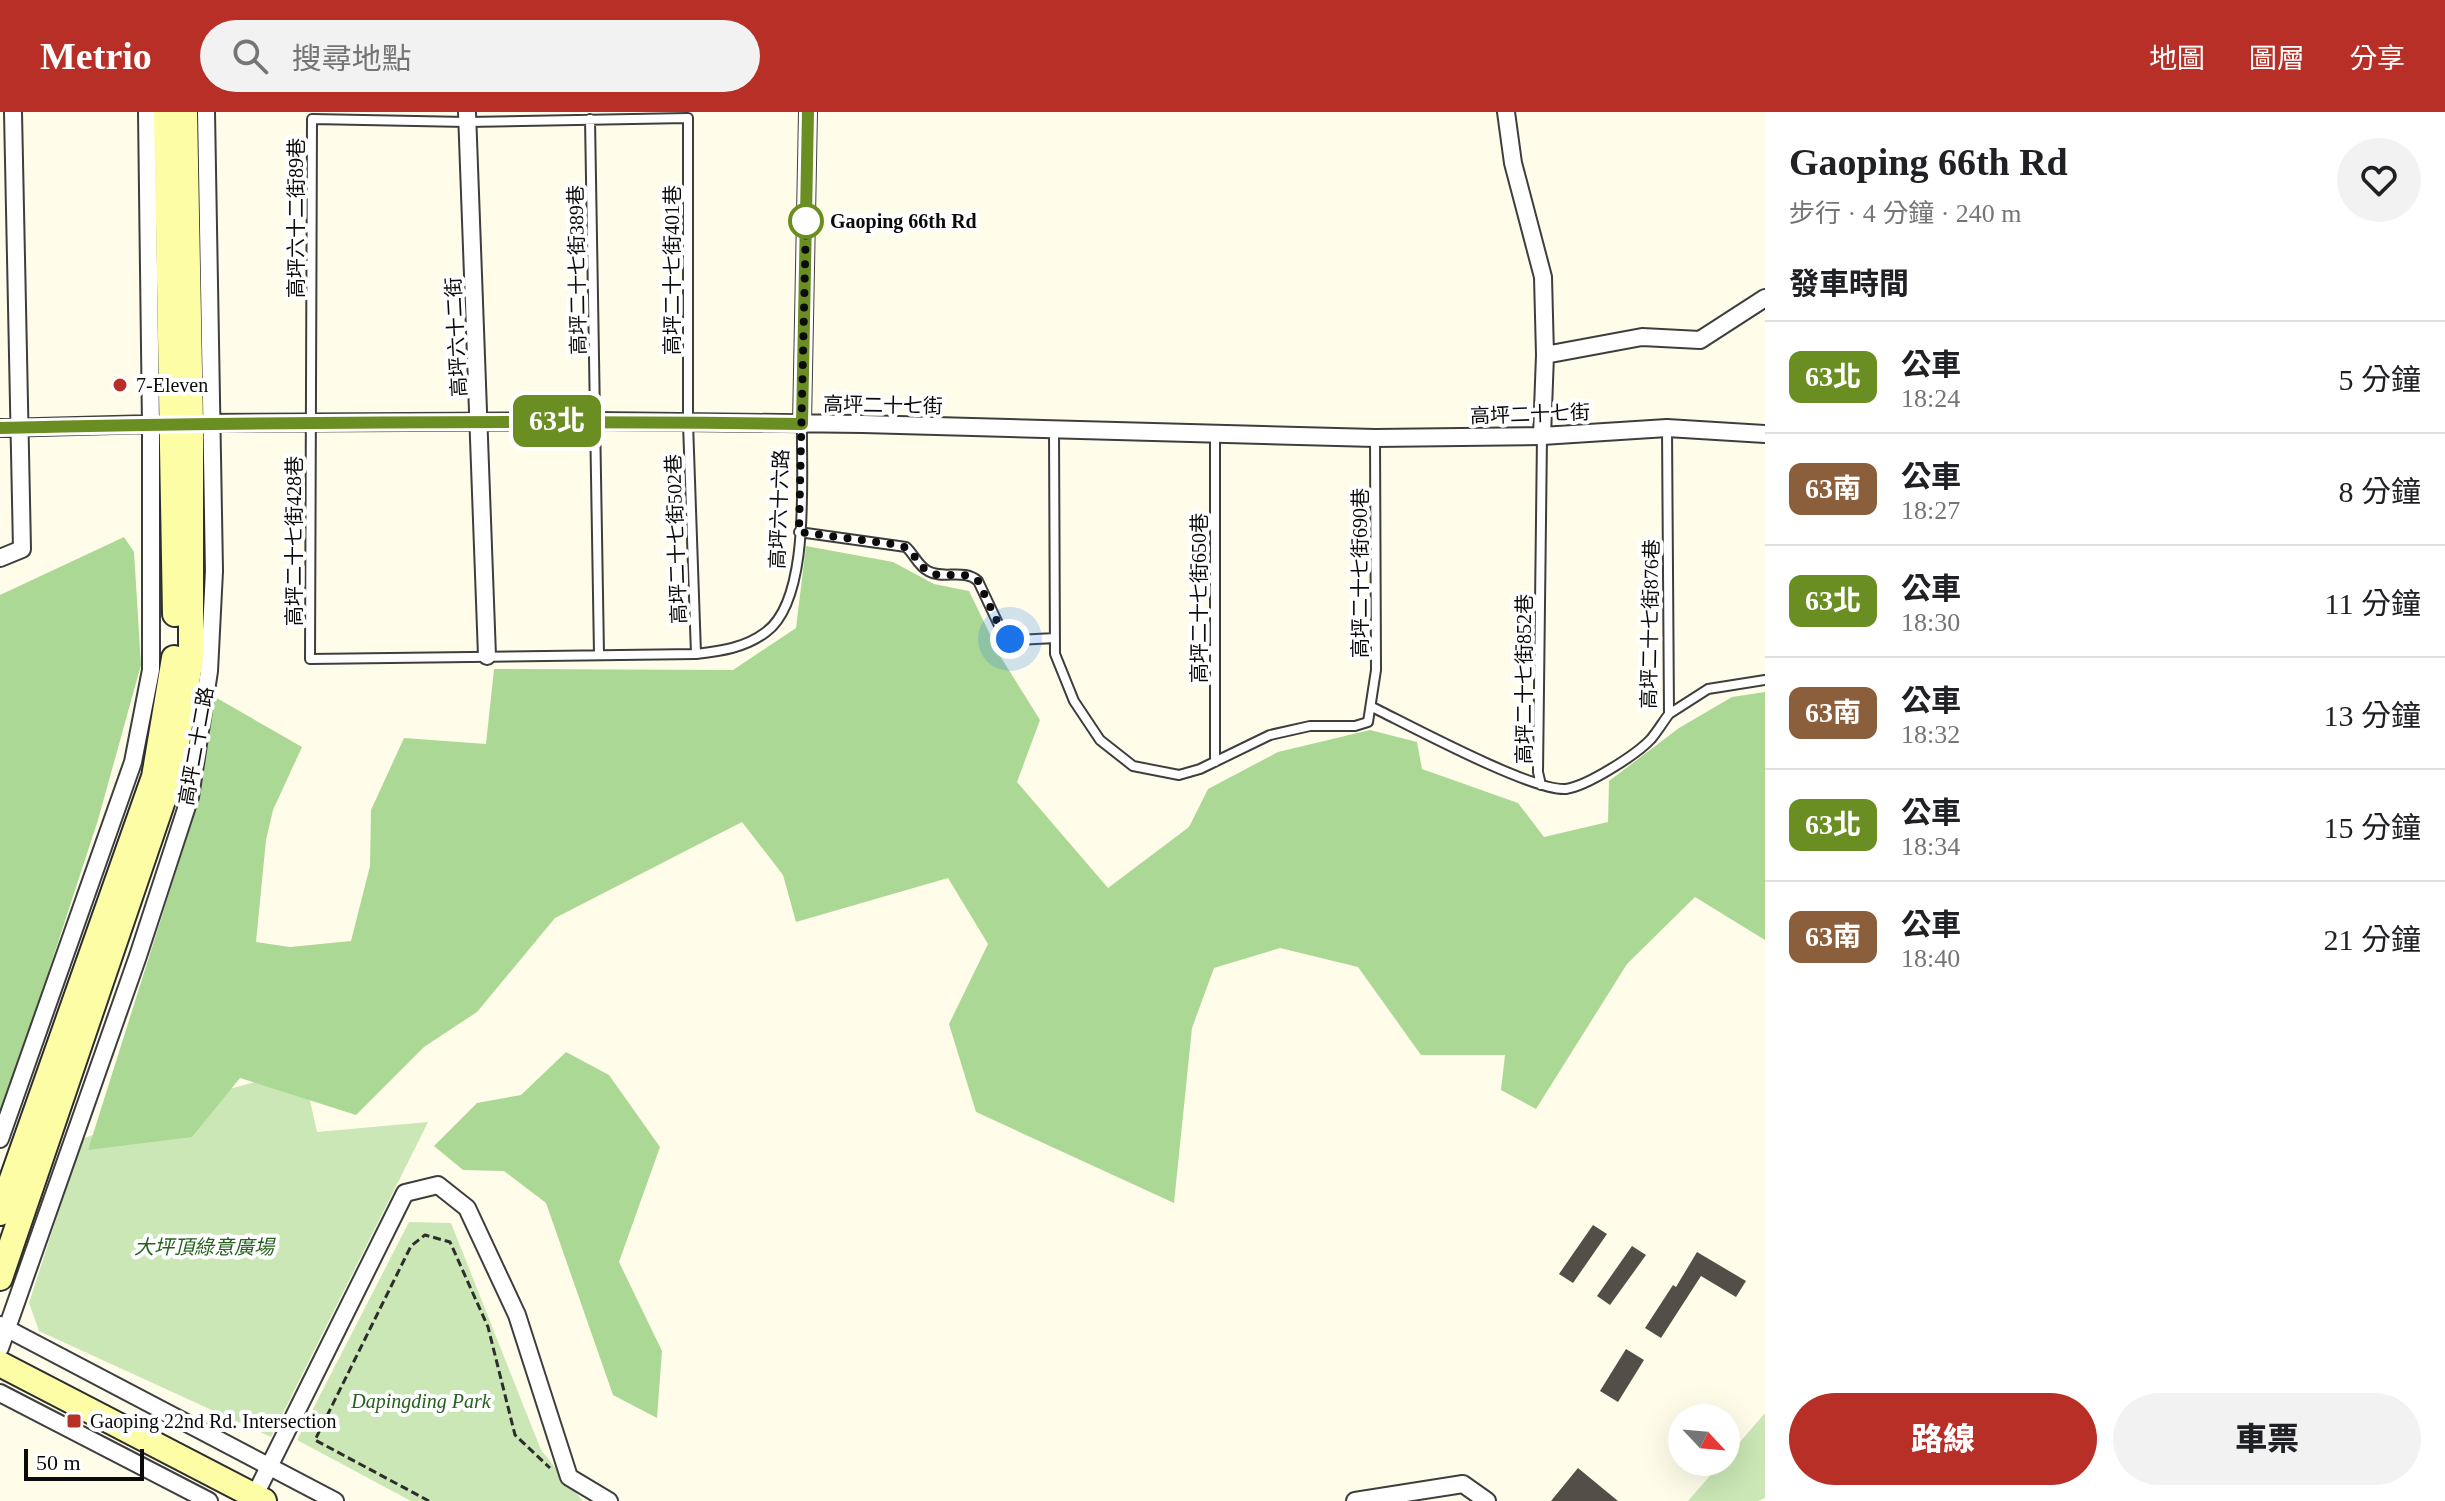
<!DOCTYPE html>
<html lang="zh-TW">
<head>
<meta charset="utf-8">
<style>
  :root { --surface:#fff; --page:#f2f2f2; --text:#202124; --muted:#757577; --line:#e0e0e0; --accent:#b72f27 }
  body { margin:0; font-family:"Times New Roman","Noto Sans TC",serif; background:var(--page); color:var(--text); height:100vh; display:flex; flex-direction:column; font-size:30px; white-space:nowrap }
  * { box-sizing:border-box; margin:0 }
  p { font-size:26px; color:var(--muted) }
  .icon { flex:none; width:44px; height:44px; fill:none; stroke:currentColor; stroke-width:2; stroke-linecap:round; stroke-linejoin:round }
  .map { position:relative; flex:1; overflow:hidden }
  .panel { display:flex; flex-direction:column; background:var(--surface); width:680px }
  .panel>* { flex:none }
  .badge { padding:0 16px; border-radius:12px; font-size:28px; line-height:52px }
  .needle { width:52px; rotate:116deg }
  .controls { position:absolute; left:1668px; top:1292px; display:grid; gap:16px }
  .controls a { display:grid; place-items:center; width:72px; height:72px; border-radius:50%; background:var(--surface); box-shadow:0 8px 32px #0002; font-size:40px }
  .scale { position:absolute; left:24px; bottom:20px; width:120px; box-sizing:border-box; padding-left:8px; border:4px solid #0b0b0b; border-top:0; font-size:22px; line-height:28px; white-space:nowrap; color:#0b0b0b; -webkit-text-stroke:6px #fff; paint-order:stroke }
  .you { position:absolute; width:40px; height:40px; margin:-20px; border:6px solid #fff; border-radius:50%; background:#1a73e8; box-shadow:0 0 0 12px #1a73e833 }
  .map>.badge { position:absolute; translate:-50% -50%; box-shadow:0 0 0 4px #fff }
  h2 { padding:0 24px; font-size:30px; line-height:72px }
  .round { display:grid; place-items:center; flex:none; width:84px; height:84px; border-radius:42px; background:var(--page) }
  .overview { display:flex; align-items:center; justify-content:space-between; height:136px; padding:0 24px }
  h1 { font-size:38px; font-weight:800; line-height:60px }
  .cta { display:flex; gap:16px; margin-top:auto; padding:16px 24px }
  .cta a { flex:1; height:92px; border-radius:48px; background:var(--accent); color:#fff; font-size:32px; font-weight:800; line-height:92px; text-align:center }
  .cta a+a { background:var(--page); color:var(--text) }
  ul { padding:0; list-style:none }
  li { display:flex; align-items:center; gap:24px; height:112px; padding:0 24px; border-top:2px solid var(--line) }
  li div { flex:1 }
  li b { display:block; font-size:30px }
  li em { font-style:normal }
  li .badge { min-width:88px; font-weight:700; text-align:center }
  header { display:flex; align-items:center; gap:48px; box-sizing:border-box; height:112px; padding:0 40px; background:var(--accent); color:#fff }
  header strong { font-size:38px }
  nav { display:flex; gap:44px; margin-inline-start:auto; font-size:28px }
  .search { width:560px; height:72px; background:var(--page); display:flex; align-items:center; gap:20px; box-sizing:border-box; padding:0 28px; border-radius:44px; color:var(--muted); font-size:30px }
  main { display:flex; flex:1; min-height:0 }
  .map>svg:first-child { display:block }
  .green { fill:#cae7b5 }
  .forest { fill:#acd895 }
  .building { fill:#534e48 }
  .lines { fill:none; stroke-linecap:round; stroke-linejoin:round }
  .lane-casing { stroke:#3e3e3e; stroke-width:12 }
  .street-casing { stroke:#3e3e3e; stroke-width:20 }
  .secondary-casing { stroke:#2d2d2d; stroke-width:28 }
  .path { stroke:#2d2d2d; stroke-width:3; stroke-dasharray:8 4; stroke-linecap:butt }
  .lane { stroke:#fff; stroke-width:8 }
  .street { stroke:#fff; stroke-width:16 }
  .secondary { stroke:#fdfda6; stroke-width:24 }
  .line-casing { stroke:#fff; stroke-width:18 }
  .line { stroke:#6b8e23; stroke-width:12 }
  .walk { stroke:#0b0b0b; stroke-width:8; stroke-dasharray:0 14.4 }
  .stop-dot { fill:#fff; stroke:#6b8e23; stroke-width:4 }
  .poi-dot { fill:#b72f27; stroke:#fff; stroke-width:3 }
  .labels { text-anchor:middle; stroke-width:8; stroke-linejoin:round; paint-order:stroke }
  .street-label { font-size:20px; fill:#0b0b0b; stroke:#fff }
  .stop-label { font-size:20px; font-weight:bold; fill:#0b0b0b; stroke:#fff; text-anchor:start }
  .poi-label { font-size:20px; fill:#0b0b0b; stroke:#fff; text-anchor:start }
  .park-label { font-size:20px; font-style:italic; fill:#25611e; stroke:#fff }
</style>
</head>
<body>
<header>
<strong>Metrio</strong>
<div class="search"><svg class="icon" aria-label="search" viewBox="0 0 24 24"><circle cx="10" cy="10" r="6"/><path d="M15 15l6 6"/></svg>搜尋地點</div>
<nav><a>地圖</a><a>圖層</a><a>分享</a></nav>
</header>
<main>
<div class="map">
<svg width="1765" height="1389" viewBox="0 0 1765 1389">
  <rect width="100%" height="100%" fill="#fffdea"/>
  <path class="green" d="M303 957 317 1020 428 1010 271 1325 39 1219 29 1191 82 1027 185 989Z
    M409 1110 451 1111 541 1338 583 1389H411L297 1328Z
    M1765 1301V1386L1758 1389H1688L1722 1350H1726V1346Z"/>
  <path class="forest" d="M124 425 134 440 141 553 98 708 0 1008V483Z
    M806 434 893 450 934 472 969 479 1002 547 1040 608 1017 670 1108 776 1189 715 1208 677 1278 640 1370 618 1417 630 1422 657 1518 691 1544 725 1608 710 1609 669 1679 616 1732 585 1765 580V828L1695 785 1627 852 1536 997 1501 978 1505 943H1421L1358 855 1280 836 1214 856 1192 916 1174 1091 976 1000 949 912 988 832 948 766 796 810 783 763 742 710 555 806 477 900 424 935 356 1003 240 966 192 1025 88 1038 192 709 215 585 302 635 273 698 266 728 256 830 290 835 351 829 370 754 371 698 404 626 486 632 494 557 733 558 796 516Z
    M566 940 609 963 660 1035 619 1150 662 1239 657 1306 613 1283 546 1091 504 1059 463 1058 434 1034 477 991 521 983Z"/>
  <path class="building" d="M1593 1113 1607 1122 1573 1171 1559 1162Z
    M1632 1134 1646 1143 1610 1193 1597 1184Z
    M1697 1140 1746 1169 1736 1185 1701 1164 1661 1226 1645 1216 1673 1173 1676 1175Z
    M1626 1237 1644 1248 1618 1290 1600 1279Z
    M1578 1356 1618 1389H1551Z"/>
  <g class="lines">
    <g class="lane-casing">
      <path id="lane" d="M590 7 599 542
        M1054 318 1055 542 1074 589 1100 628 1133 654 1179 663 1200 657 1270 623 1310 614H1355L1368 610 1376 558 1375 327
        M799 420 906 435C914 442 918 454 928 459 943 468 964 456 978 469L1004 524 1017 528 1055 526
        M696 542 688 311V6L467 10 312 7 310 547 696 542C721 539 745 536 766 520 811 487 801 365 802 312
        M1372 595C1407 612 1533 680 1566 677 1587 674 1636 643 1651 627 1657 620 1663 610 1669 602L1667 316
        M1669 602 1708 577 1765 568
        M1215 650V322
        M1541 673 1538 660 1542 324"/>
    </g>
    <g class="street-casing">
      <path id="street" d="M467 0 487 544
        M1506 0 1513 51 1543 165 1545 243 1542 324
        M1545 243 1642 225 1700 228 1765 186
        M802 312 808 0
        M0 316 191 311 595 309 863 312 1375 326 1542 324 1667 316 1765 322
        M0 446 22 437 13 0
        M0 1027 133 650 151 558V313L147 0
        M0 1213 335 1389
        M0 1236 138 844 190 685 209 559 214 459 206 0
        M0 1281 209 1389
        M252 1389 405 1081 438 1073 467 1096 517 1203 569 1365 609 1389
        M1355 1389 1463 1372 1487 1389"/>
    </g>
    <g class="secondary-casing">
      <path id="secondary" d="M166 0 175 502
        M0 1101 154 665 174 546
        M0 1166 172 662 191 546V311L185 0
        M0 1252 264 1389"/>
    </g>
    <path class="path" d="M429 1389 315 1328 411 1134 425 1123 450 1130 488 1215 515 1323 550 1356"/>
    <use href="#lane" class="lane"/>
    <use href="#street" class="street"/>
    <use href="#secondary" class="secondary"/>
  </g>
  <g class="lines">
    <g class="line-casing">
      <path id="line" d="M0 316C267 310 535 308 802 312L808 0"/>
    </g>
    <use href="#line" class="line"/>
    <path class="walk" d="M806 109 799 420 900 433C916 438 918 458 934 462 949 466 965 458 978 469L1004 524 1010 527"/>
  </g>
  <circle class="stop-dot" cx="806" cy="109" r="16"/>
  <g class="poi-dot">
    <circle cx="120" cy="273" r="8"/>
    <rect x="66" y="1301" width="16" height="16" rx="4"/>
  </g>
  <g class="labels">
    <g class="street-label">
      <text transform="translate(296 106) rotate(-90)" y="7">高坪六十二街89巷</text>
      <text transform="translate(577 158) rotate(-91)" y="7">高坪二十七街389巷</text>
      <text transform="translate(672 158) rotate(-90)" y="7">高坪二十七街401巷</text>
      <text transform="translate(456 225) rotate(-93)" y="7">高坪六十二街</text>
      <text transform="translate(883 293) rotate(1)" y="7">高坪二十七街</text>
      <text transform="translate(1530 302) rotate(-2)" y="7">高坪二十七街</text>
      <text transform="translate(779 397) rotate(-88)" y="7">高坪六十六路</text>
      <text transform="translate(676 427) rotate(-92)" y="7">高坪二十七街502巷</text>
      <text transform="translate(294 429) rotate(-90)" y="7">高坪二十七街428巷</text>
      <text transform="translate(1360 461) rotate(-90)" y="7">高坪二十七街690巷</text>
      <text transform="translate(1199 486) rotate(-90)" y="7">高坪二十七街650巷</text>
      <text transform="translate(1650 512) rotate(-89)" y="7">高坪二十七街876巷</text>
      <text transform="translate(1524 567) rotate(-90)" y="7">高坪二十七街852巷</text>
      <text transform="translate(196 634) rotate(-80)" y="7">高坪二十二路</text>
    </g>
    <g class="stop-label">
      <text x="830" y="116">Gaoping 66th Rd</text>
    </g>
    <g class="poi-label">
      <text x="136" y="280">7-Eleven</text>
      <text x="90" y="1316">Gaoping 22nd Rd. Intersection</text>
    </g>
    <g class="park-label">
      <text x="204" y="1142">大坪頂綠意廣場</text>
      <text x="421" y="1296">Dapingding Park</text>
    </g>
  </g>
</svg>
<div class="controls">
<a><svg class="needle" viewBox="-14 -14 28 28"><path d="M0-13l5 13h-10z" fill="#e53935"/><path d="M0 13l5-13h-10z" fill="#757577"/></svg></a>
</div>
<div class="scale">50 m</div>
<div class="you" style="left:1010px;top:527px"></div>
<b class="badge" style="left:557px;top:309px;background:#6b8e23;color:#fff">63北</b>
</div>
<section class="panel">
<div class="overview"><div><h1>Gaoping 66th Rd</h1><p>步行 · 4 分鐘 · 240 m</p></div><a class="round"><svg class="icon" aria-label="heart" viewBox="0 0 24 24"><path d="M12 20l-8-8c-3-5 5-10 8-4 3-6 11-1 8 4z"/></svg></a></div>
<h2>發車時間</h2>
<ul>
<li><span class="badge" style="background:#6b8e23;color:#fff">63北</span><div><b>公車</b><p>18:24</p></div><em>5 分鐘</em></li>
<li><span class="badge" style="background:#8b5e3c;color:#fff">63南</span><div><b>公車</b><p>18:27</p></div><em>8 分鐘</em></li>
<li><span class="badge" style="background:#6b8e23;color:#fff">63北</span><div><b>公車</b><p>18:30</p></div><em>11 分鐘</em></li>
<li><span class="badge" style="background:#8b5e3c;color:#fff">63南</span><div><b>公車</b><p>18:32</p></div><em>13 分鐘</em></li>
<li><span class="badge" style="background:#6b8e23;color:#fff">63北</span><div><b>公車</b><p>18:34</p></div><em>15 分鐘</em></li>
<li><span class="badge" style="background:#8b5e3c;color:#fff">63南</span><div><b>公車</b><p>18:40</p></div><em>21 分鐘</em></li>
</ul>
<div class="cta"><a>路線</a><a>車票</a></div>
</section>
</main>
</body>
</html>
